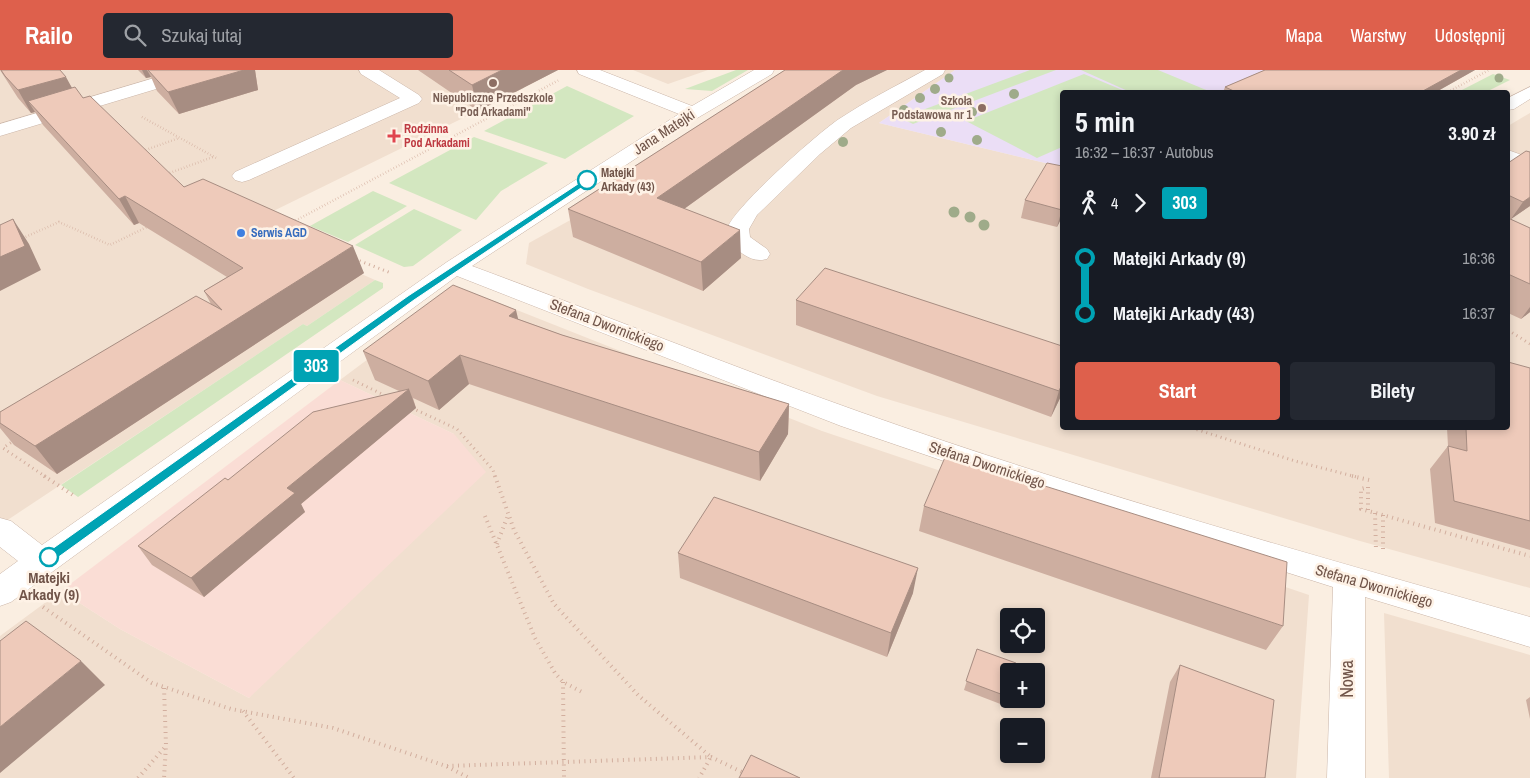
<!DOCTYPE html>
<html lang="pl">
<head>
<meta charset="utf-8">
<style>
  :root { --surface:#171b24; --page:#242831; --text:#f1f3f6; --muted:#9ea1a6; --accent:#de604c }
  body { margin:0; font-family:"Archivo Narrow",sans-serif; background:var(--page); color:var(--text); height:100vh; display:flex; flex-direction:column; font-size:19px; white-space:nowrap }
  * { box-sizing:border-box; margin:0 }
  p { font-size:16px; color:var(--muted) }
  .icon { flex:none; width:28px; height:28px; fill:none; stroke:currentColor; stroke-width:2; stroke-linecap:round; stroke-linejoin:round }
  .map { position:relative; flex:1; overflow:hidden }
  .sheet { position:absolute; left:1060px; top:20px; width:450px; height:340px; display:flex; flex-direction:column; background:var(--surface); border-radius:5px; box-shadow:0 2px 8px #0003 }
  .sheet>* { flex:none }
  .badge { padding:0 10px; border-radius:4px; font-size:18px; line-height:32px }
  .fabs { position:absolute; left:1000px; top:538px; display:grid; gap:10px }
  .fabs a { display:grid; place-items:center; width:45px; height:45px; border-radius:5px; background:var(--surface); box-shadow:0 2px 8px #0003; font-size:25px }
  .map>.badge { position:absolute; translate:-50% -50%; box-shadow:0 0 0 2px #fff }
  .legs { display:flex; align-items:center; gap:8px; height:55px; padding:0 15px; font-size:16px }
  .legs p { margin-inline-start:auto }
  .headline { display:flex; align-items:center; justify-content:space-between; height:85px; padding:0 15px }
  h1 { font-size:28px; font-weight:800; line-height:38px }
  .action { display:flex; gap:10px; margin-top:auto; padding:10px 15px }
  .action a { flex:1; height:58px; border-radius:5px; background:var(--accent); color:#fff; font-size:20px; font-weight:800; line-height:58px; text-align:center }
  .action a+a { background:var(--page); color:var(--text) }
  ul { padding:0 15px; list-style:none }
  li { display:flex; align-items:center; gap:18px; height:55px; font-size:19px }
  li i { display:grid; place-items:center; width:8px; height:100%; margin:0 6px; background:currentColor }
  li i::after { content:''; width:12px; height:12px; margin:-6px; border:4px solid; border-radius:50%; background:var(--surface) }
  li p { margin-inline-start:auto }
  li:first-child i { background:linear-gradient(#0000 50%,currentColor 0) }
  li:last-child i { background:linear-gradient(currentColor 50%,#0000 0) }
  header { display:flex; align-items:center; gap:30px; box-sizing:border-box; height:70px; padding:0 25px; background:var(--accent); color:#fff }
  header strong { font-size:24px }
  nav { display:flex; gap:28px; margin-inline-start:auto; font-size:18px }
  .search { width:350px; height:45px; background:var(--page); display:flex; align-items:center; gap:12px; box-sizing:border-box; padding:0 18px; border-radius:5px; color:var(--muted); font-size:19px }
  .map>svg:first-child { display:block }
  .residential { fill:#f1dfcf; fill-rule:evenodd }
  .commercial { fill:#faddd5 }
  .education { fill:#ebdef6 }
  .green { fill:#d3e7c0 }
  .lines { fill:none; stroke-linecap:round; stroke-linejoin:round }
  .minor-casing { stroke:#cab5a8; stroke-width:1 }
  .path-far2 { stroke:#d2ae9e; stroke-width:2.5; stroke-dasharray:0.5 2.5; stroke-linecap:butt }
  .path-far1 { stroke:#d2ae9e; stroke-width:3; stroke-dasharray:1 4; stroke-linecap:butt }
  .path { stroke:#d2ae9e; stroke-width:4; stroke-dasharray:1 4.5; stroke-linecap:butt }
  .minor { fill:#fff; fill-rule:evenodd }
  .tree { fill:#9fab8a }
  .wall { fill:#cdaea0 }
  .shaded-wall { fill:#a78d82 }
  .building { fill:#eecaba; stroke:#a78d82 }
  .line-1 { fill:#00a3b4; stroke:#fff }
  .education-dot { fill:#8d6e63; stroke:#fef2e6; stroke-width:2 }
  .health-dot { fill:#e0444e; stroke:#fef2e6; stroke-width:2 }
  .stop-1-dot { fill:#fff; stroke:#00a3b4; stroke-width:2.5 }
  .shop-dot { fill:#3f7fe0; stroke:#fef2e6; stroke-width:2 }
  .labels { text-anchor:middle; stroke-width:5; stroke-linejoin:round; paint-order:stroke }
  .far-education-label { font-size:12px; font-weight:bold; fill:#785e54; stroke:#fef2e6 }
  .far-health-label { font-size:12px; font-weight:bold; fill:#be3a42; stroke:#fef2e6; text-anchor:start }
  .far-stop-label { font-size:12px; font-weight:bold; fill:#705449; stroke:#fef2e6; text-anchor:start }
  .far-shop-label { font-size:12px; font-weight:bold; fill:#366cbe; stroke:#fef2e6; text-anchor:start }
  .street-label { font-size:15px; fill:#705449; stroke:#fef2e6 }
  .stop-label { font-size:15px; font-weight:bold; fill:#705449; stroke:#fef2e6 }
  .near-street-label { font-size:18px; fill:#705449; stroke:#fef2e6 }
</style>
</head>
<body>
<header>
<strong>Railo</strong>
<div class="search"><svg class="icon" aria-label="search" viewBox="0 0 24 24"><circle cx="10" cy="10" r="6"/><path d="M15 15l6 6"/></svg>Szukaj tutaj</div>
<nav><a>Mapa</a><a>Warstwy</a><a>Udostępnij</a></nav>
</header>
<div class="map">
<svg width="1530" height="708" viewBox="0 0 1530 708">
  <rect width="100%" height="100%" fill="#faeee1"/>
  <path class="residential" d="M0 0H482L524 18 243 156 323 187 375 210 307 256 303 254 0 455Z
    M633 0H708L668 14Z
    M794 0H955L879 53 1062 97V358H1508V95L1530 104V518L1360 471 877 326 588 219 526 194 529 173 655 103Z
    M1530 43V89L1508 80V56Z
    M489 229 822 361 1309 525 1296 708H0V566L61 521 120 559 249 628 454 364 340 310 439 236ZM1009 546H1036V574H1009ZM1009 601H1036V629H1009ZM1009 656H1036V684H1009Z
    M1384 543 1530 585V708H1389Z"/>
  <path class="commercial" d="M340 310 454 364 486 402 249 628 120 559 61 521Z"/>
  <path class="education" d="M955 0H1304L1283 22H1062V97L879 53Z"/>
  <path class="green" d="M736 0H748L712 21 685 19Z
    M1030 0H1056L913 54 901 48Z
    M1081 0H1158L1211 22H1130Z
    M1084 4 1127 22H1062V77L1037 88 966 51Z
    M1493 4 1510 10 1486 22H1458Z
    M567 16 634 46 565 89 484 61Z
    M474 67 548 93 501 121 476 150 389 113Z
    M373 121 407 136 348 172 310 156Z
    M414 139 462 160 413 196 404 197 355 175Z
    M375 210 383 213V218L78 427 61 415 303 254 307 256Z"/>
  <g class="lines">
    <g class="minor-casing">
      <path id="minor" d="M181 0H208L206 4 0 66V54Z
        M359 0H379L419 25 422 29 419 33 249 110 242 112 235 110 232 106 235 102 400 28 361 4Z
        M577 0H600L692 36 754 0H774L772 4 699 47 472 196C602 244 730 296 860 342 1080 420 1306 483 1530 547V577L1365 527V708H1327L1333 517 1058 430 841 356 457 206 11 532 0 536V504L18 491 0 477V448L11 451 42 475 447 192 679 44 579 4Z
        M925 0H945L943 4 851 58 820 84 757 145 749 159 750 167 767 179 770 184 767 189C756 192 748 188 739 181 733 176 725 167 727 159 733 138 818 63 839 49 866 31 896 16 925 0Z
        M1530 17V29L1514 39 1508 40V28Z
        M1508 80 1530 88V101L1508 93Z"/>
    </g>
    <path class="path-far2" d="M1448 22 1489 0
      M142 47 218 89
      M143 81 179 68
      M167 104 213 87
      M293 152 559 10
      M23 168 59 152 110 175 149 156"/>
    <path class="path-far1" d="M355 189 391 203
      M1508 260 1530 274
      M353 310 386 326
      M412 338 457 359 493 400 495 407
      M1192 358 1295 391 1357 407
      M15 370 3 378 46 407"/>
    <path class="path" d="M44 406 73 425
      M495 406 514 460 554 534 638 625 711 687 699 708
      M1352 406 1369 410
      M1368 440V417L1361 419V439L1530 486
      M1375 443 1376 480
      M1383 445V482
      M485 446 535 568 555 603 563 612 584 623
      M497 474 508 445
      M43 537 152 613 231 639 333 658 446 696 469 708
      M563 612 564 708
      M164 618 166 675 164 708
      M243 641 294 708
      M447 696 711 687 744 703
      M138 708 166 676"/>
    <use href="#minor" class="minor"/>
  </g>
  <g class="tree">
    <circle cx="949" cy="8" r="4.5"/>
    <circle cx="1499" cy="8" r="4.5"/>
    <circle cx="935" cy="19" r="5"/>
    <circle cx="1014" cy="24" r="5"/>
    <circle cx="920" cy="28" r="5"/>
    <circle cx="904" cy="40" r="5"/>
    <circle cx="972" cy="42" r="5"/>
    <circle cx="941" cy="62" r="5"/>
    <circle cx="977" cy="70" r="5"/>
    <circle cx="843" cy="72" r="5"/>
    <circle cx="954" cy="142" r="5.5"/>
    <circle cx="970" cy="147" r="5.5"/>
    <circle cx="984" cy="155" r="5.5"/>
  </g>
  <path class="wall" d="M0 0H60L72 18 184 117 364 203 57 404 14 375 0 358V342L211 234 204 221 227 207 139 153 134 155 43 55 35 42 31 43 18 28Z
    M138 0H255L258 20 179 44 157 21 151 7 146 8Z
    M418 0H558L478 41Z
    M785 0H887L856 15 684 139 741 188 703 221 573 167 568 139Z
    M1265 0H1475L1436 22H1223L1225 17Z
    M1508 93 1530 136 1511 149 1508 148Z
    M1062 96V147L1057 157 1021 148 1025 130Z
    M1508 148 1530 158V242L1521 249 1508 243Z
    M796 230 1062 276V324L1051 347 796 255Z
    M518 249 562 265 789 334 788 364 760 411 469 314 439 340 413 328 416 338 301 434 305 442 204 527 152 495 138 476 228 410 399 321 375 310 363 281Z
    M1530 298V480L1435 453 1430 399 1448 376 1447 358H1508Z
    M924 436 1283 556 1266 580 919 461Z
    M678 483 913 523 887 587 680 508Z
    M977 579 1006 626 1003 635 964 620Z
    M1180 595 1265 708H1151L1170 612Z
    M1530 627V649L1526 630Z"/>
  <path class="shaded-wall" d="M142 0H147L151 7 146 8Z
    M244 0H255L258 20 179 44 168 22Z
    M502 0H558L478 41 472 15Z
    M843 0H887L856 15 659 157 657 128Z
    M1461 0H1475L1436 22H1421Z
    M66 7 78 29 28 31 35 42 31 43 18 20Z
    M125 126 139 153 134 155 119 129Z
    M1530 127V136L1511 149 1523 132Z
    M1062 139V147L1057 157Z
    M13 149 29 174 41 200 0 221V187Z
    M740 160 741 188 703 221 701 192Z
    M353 176 364 203 57 404 35 376Z
    M1530 237V242L1521 249Z
    M516 240 523 269 509 246Z
    M460 285 469 314 439 340 428 311Z
    M1062 314V324L1051 347 1059 321Z
    M409 319 416 338 301 434 305 442 204 527 191 508 287 418Z
    M789 334 788 364 760 411 759 382Z
    M918 498 913 523 887 587 891 563Z
    M81 591 105 615 0 703V657Z"/>
  <path class="building" d="M1 0H60L66 7 18 20 5 6Z
    M148 0H244L168 22Z
    M449 0H502L472 15Z
    M785 0H843L657 128 740 160 701 192 568 139Z
    M1265 0H1461L1421 22H1234H1236L1225 17Z
    M75 17 83 28 90 26 184 117 203 109 353 176 35 376 0 353V342L196 226 222 240 204 221 243 198 125 126 119 129 28 31Z
    M1526 81 1530 82V127L1523 132 1508 125V93Z
    M1047 93 1062 96V140L1025 130Z
    M1508 148 1530 158V214L1508 204Z
    M13 149 25 176 0 187V155Z
    M825 198 1062 276V314L1059 321 796 230Z
    M453 215 516 240 509 246 562 265 789 334 759 382 460 285 428 311 363 281Z
    M1508 292 1530 298V451L1454 431 1448 376 1467 381 1466 358H1508Z
    M409 319 287 418 295 423 191 508 138 476 225 408 228 410 313 342Z
    M946 385 1287 492 1283 556 924 436Z
    M714 427 918 498 891 563 678 483Z
    M26 551 81 591 0 657V571Z
    M977 579 1016 593 1013 601H1009V617L1006 626 966 611Z
    M1180 595 1274 630 1265 708H1159Z
    M751 685 800 708H739Z"/>
  <path class="line-1" d="M587 108 591 110 590 112 414 230 53 491H45L43 487 45 484 408 226Z"/>
  <g class="education-dot">
    <circle cx="493" cy="13" r="5"/>
    <circle cx="982" cy="38" r="5"/>
  </g>
  <path class="health-dot" d="M391.5 58.5h5v5h5v5h-5v5h-5v-5h-5v-5h5z"/>
  <g class="stop-1-dot">
    <circle cx="587" cy="110" r="9"/>
    <circle cx="49" cy="487" r="9"/>
  </g>
  <circle class="shop-dot" cx="241" cy="163" r="5"/>
  <g class="labels">
    <g class="far-education-label">
      <text x="493" y="32">Niepubliczne Przedszkole<tspan x="493" dy="14">"Pod Arkadami"</tspan></text>
      <text x="972" y="35" text-anchor="end">Szkoła<tspan x="972" dy="14">Podstawowa nr 1</tspan></text>
    </g>
    <g class="far-health-label">
      <text x="404" y="63">Rodzinna<tspan x="404" dy="14">Pod Arkadami</tspan></text>
    </g>
    <g class="far-stop-label">
      <text x="601" y="107">Matejki<tspan x="601" dy="14">Arkady (43)</tspan></text>
    </g>
    <g class="far-shop-label">
      <text x="251" y="167">Serwis AGD</text>
    </g>
    <g class="street-label">
      <text transform="translate(664 62) rotate(-33)" y="5">Jana Matejki</text>
      <text transform="translate(607 255) rotate(21)" y="5">Stefana Dwornickiego</text>
      <text transform="translate(987 395) rotate(18)" y="5">Stefana Dwornickiego</text>
      <text transform="translate(1374 516) rotate(16)" y="5">Stefana Dwornickiego</text>
    </g>
    <g class="stop-label">
      <text x="49" y="513">Matejki<tspan x="49" dy="17">Arkady (9)</tspan></text>
    </g>
    <g class="near-street-label">
      <text transform="translate(1347 609) rotate(-90)" y="6">Nowa</text>
    </g>
  </g>
</svg>
<div class="fabs">
<a><svg class="icon" aria-label="locate" viewBox="0 0 24 24"><circle cx="12" cy="12" r="6"/><path d="M12 2v4M12 18v4M2 12h4M18 12h4"/></svg></a>
<a>+</a>
<a>−</a>
</div>
<b class="badge" style="left:316px;top:296px;background:#00a3b4;color:#fff">303</b>
<section class="sheet">
<div class="headline"><div><h1>5 min</h1><p>16:32 – 16:37 · Autobus</p></div><b>3.90 zł</b></div>
<div class="legs"><svg class="icon" aria-label="walk" viewBox="0 0 24 24"><circle cx="13" cy="4" r="2"/><path d="M13 8l-2 6 4 7M11 14l-3 7M7 12l3-4h3l4 4"/></svg>4<svg class="icon" aria-label="forward" viewBox="0 0 24 24"><path d="M9 5l7 7-7 7"/></svg><b class="badge" style="background:#00a3b4;color:#fff">303</b></div>
<ul>
<li><i style="color:#00a3b4"></i><b>Matejki Arkady (9)</b><p>16:36</p></li>
<li><i style="color:#00a3b4"></i><b>Matejki Arkady (43)</b><p>16:37</p></li>
</ul>
<div class="action"><a>Start</a><a>Bilety</a></div>
</section>
</div>
</body>
</html>
